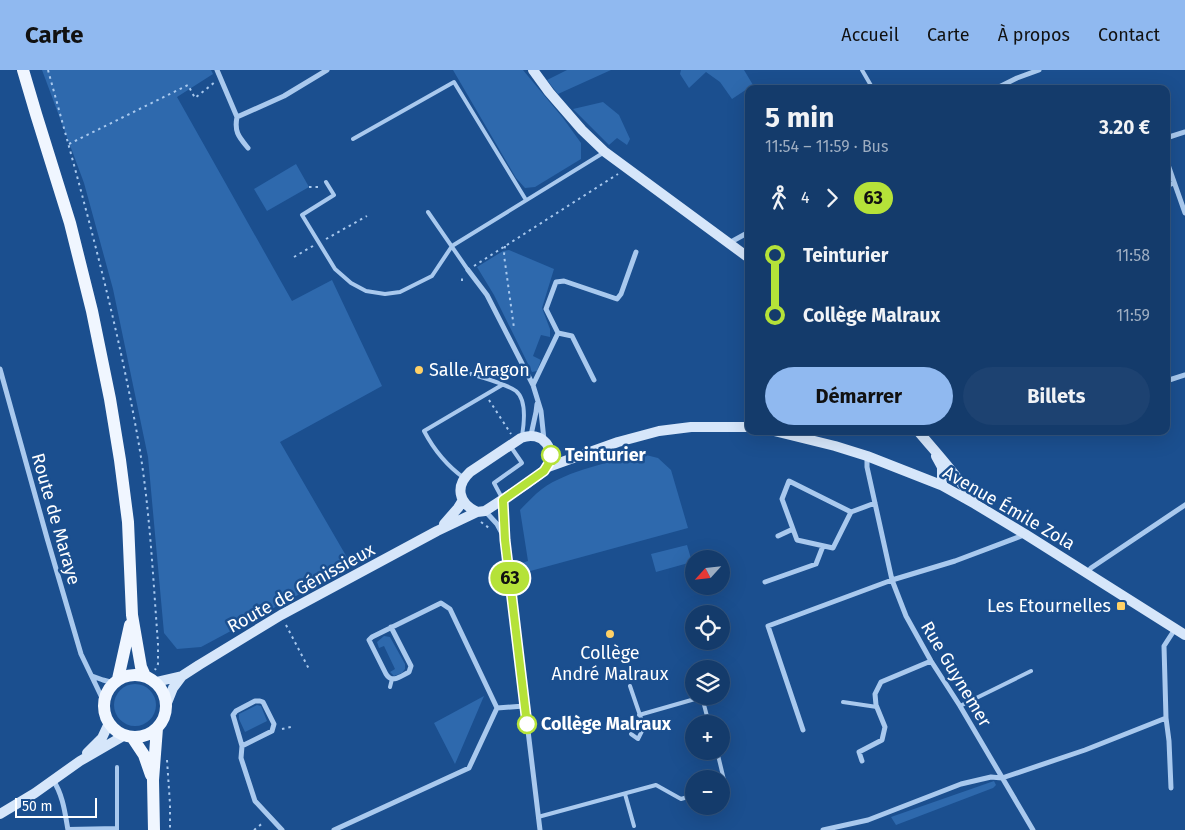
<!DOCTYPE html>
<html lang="fr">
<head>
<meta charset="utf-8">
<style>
  :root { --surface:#143b6b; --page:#1d4271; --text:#f1f3f6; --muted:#9dadc1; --line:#33557e; --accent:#90b9f0 }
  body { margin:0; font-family:"Fira Sans",sans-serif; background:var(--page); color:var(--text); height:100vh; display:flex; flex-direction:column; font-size:19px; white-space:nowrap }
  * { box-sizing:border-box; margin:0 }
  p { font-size:16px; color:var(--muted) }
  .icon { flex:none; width:28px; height:28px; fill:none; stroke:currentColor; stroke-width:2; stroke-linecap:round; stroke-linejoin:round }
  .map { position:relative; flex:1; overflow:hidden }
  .details { position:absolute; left:745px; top:15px; width:425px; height:350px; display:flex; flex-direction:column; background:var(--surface); border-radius:10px; box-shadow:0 5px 20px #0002,0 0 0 1px var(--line) }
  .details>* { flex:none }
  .badge { padding:0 10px; border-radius:16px; font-size:18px; line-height:32px }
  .needle { width:32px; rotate:243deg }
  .controls { position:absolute; left:685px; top:480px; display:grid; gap:10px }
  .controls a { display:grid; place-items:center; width:45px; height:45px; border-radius:50%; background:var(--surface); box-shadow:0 5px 20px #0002,0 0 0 1px var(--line); font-size:25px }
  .scale { position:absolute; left:15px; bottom:12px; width:82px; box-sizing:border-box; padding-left:5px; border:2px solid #fff; border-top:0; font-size:14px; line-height:18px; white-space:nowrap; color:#fff; -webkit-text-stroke:4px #1b4f8f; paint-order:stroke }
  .map>.badge { position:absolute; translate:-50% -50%; box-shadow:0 0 0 2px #fff }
  .legs { display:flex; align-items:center; gap:8px; height:55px; padding:0 20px; font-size:16px }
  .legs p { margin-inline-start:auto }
  .summary { display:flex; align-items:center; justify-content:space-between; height:85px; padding:0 20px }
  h1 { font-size:28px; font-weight:700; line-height:38px }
  .cta { display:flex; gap:10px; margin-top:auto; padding:10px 20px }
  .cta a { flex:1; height:58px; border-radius:30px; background:var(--accent); color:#111; font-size:20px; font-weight:700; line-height:58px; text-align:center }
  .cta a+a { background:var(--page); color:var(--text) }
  ul { padding:0 20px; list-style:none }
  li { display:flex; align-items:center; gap:18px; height:60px; font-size:19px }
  li i { display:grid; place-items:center; width:8px; height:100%; margin:0 6px; background:currentColor }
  li i::after { content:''; width:12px; height:12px; margin:-6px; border:4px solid; border-radius:50%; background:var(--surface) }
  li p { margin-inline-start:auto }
  li:first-child i { background:linear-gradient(#0000 50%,currentColor 0) }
  li:last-child i { background:linear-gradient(currentColor 50%,#0000 0) }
  header { display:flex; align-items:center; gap:30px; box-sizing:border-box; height:70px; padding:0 25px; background:var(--accent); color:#111 }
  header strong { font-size:24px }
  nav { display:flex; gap:28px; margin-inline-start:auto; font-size:18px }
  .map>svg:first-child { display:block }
  .green { fill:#2e69ad }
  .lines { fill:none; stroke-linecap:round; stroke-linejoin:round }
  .path { stroke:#a9c9ee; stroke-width:2; stroke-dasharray:2.5 4; stroke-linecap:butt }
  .lane { stroke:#a9c9ee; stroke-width:4 }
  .street { stroke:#a9c9ee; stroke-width:5 }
  .secondary { stroke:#d6e6fa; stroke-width:10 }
  .primary { stroke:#f0f6ff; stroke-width:12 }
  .line-1-casing { stroke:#fff; stroke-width:11 }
  .line-1 { stroke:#b5e239; stroke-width:8 }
  .poi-dot { fill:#ffd166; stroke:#1b4f8f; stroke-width:2 }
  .stop-1-dot { fill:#fff; stroke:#b5e239; stroke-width:2.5 }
  .labels { text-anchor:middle; stroke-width:5; stroke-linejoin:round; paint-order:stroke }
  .poi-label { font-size:18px; fill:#fff; stroke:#1b4f8f; text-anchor:start }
  .stop-label { font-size:18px; font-weight:bold; fill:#fff; stroke:#1b4f8f; text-anchor:start }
  .street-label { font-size:18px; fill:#fff; stroke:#1b4f8f }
</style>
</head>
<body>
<header>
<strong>Carte</strong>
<nav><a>Accueil</a><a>Carte</a><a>À propos</a><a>Contact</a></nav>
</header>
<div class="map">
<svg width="1185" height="760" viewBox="0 0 1185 760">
  <rect width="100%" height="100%" fill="#1b4f8f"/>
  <path class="green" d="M42 0H211L213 4 177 27 292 231 332 210 382 316 280 372 352 496 201 577 177 579 164 563 148 387 113 219 84 113Z
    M453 0H523L563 48 581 73V89L535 117 525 118 516 108Z
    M567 0H611L558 24 547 10Z
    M681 0H744L753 15 732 29 720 12 706 2 689 18 680 4Z
    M603 32 619 45 630 69 627 75 617 68 609 75 573 39Z
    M296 94 309 117 267 141 254 119Z
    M509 180 554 199 542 238 550 259V267L541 265 533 286 541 290 537 301 532 302 494 225 477 197 503 181Z
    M642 384 658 388 671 400 688 458 523 503 522 493 528 491 520 440C527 433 534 425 542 419 568 400 611 392 642 384Z
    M687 475 692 492 656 502 651 484Z
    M384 566 390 567 405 594V599L402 603 394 606 390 602 395 599 384 576 379 578 377 572Z
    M114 635a21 21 0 1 1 42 0a21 21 0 1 1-42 0Z
    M484 626 455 694 434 653Z
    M257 635 261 636 267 651 245 662 239 649V644Z
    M994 711 996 715 993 718 896 755 891 747Z"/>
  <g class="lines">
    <path class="path" d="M48 0C82 124 117 248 139 375 150 440 153 508 158 574V594L155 600
      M69 74 188 15 195 28 215 12
      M309 117H319
      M326 169 367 146
      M505 176 504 185 514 258
      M294 187 313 176
      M474 196 618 104
      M462 211V206
      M489 330 511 364
      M481 452 489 458
      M286 555 310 601
      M282 659 291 657
      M167 690 170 734V760
      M254 760 264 752"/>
    <path class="lane" d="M862 0 873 19
      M353 69 454 12 526 130
      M326 112 334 125 302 145 335 199 351 213 366 221 385 224 400 222 432 206 452 176 603 83
      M428 142 468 200
      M464 302C477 306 505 313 516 321 527 330 524 354 522 366
      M464 408C446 395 434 380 424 361L502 315
      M502 428 494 413 522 393 511 377
      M630 616 644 657 638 669 631 664
      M390 617 392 609
      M843 632 877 637
      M960 636 1031 601
      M639 645 702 627 709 654
      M717 681 724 710 721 715
      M117 697V760
      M625 724 634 756
      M538 747 656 715 681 729 694 725
      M68 759 117 758"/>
    <path class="street" d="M217 0 237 47 284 26 327 0
      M995 19 1017 8 1039 0
      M237 47C234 62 239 67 248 78
      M1166 68 1185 62
      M1166 89 1185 143
      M1166 116 1174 113
      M729 173 749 162
      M468 200 487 225 533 315 541 341 544 370
      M558 263 572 266 594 310
      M0 299 47 468 81 584 104 632
      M1166 311 1185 305
      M533 315 558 263 546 239 556 212 564 211 617 229 621 224 636 182
      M531 365 536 342 537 334
      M867 386V397L892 510 906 546 931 591 960 636 1033 760
      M503 430 505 470 540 760
      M485 441 497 454 504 467
      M851 442 833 478 797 470 782 429 789 411 851 442 875 433
      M778 466 793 459
      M1087 503 1091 498 1185 435
      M765 512 816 494 823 476
      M391 557 411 596 409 602C401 606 392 614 386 604L369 570 372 567 441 533 450 539 497 638
      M92 606 103 610 114 613
      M1166 648 1169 671 1171 718
      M803 660 768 556 892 510 955 491 1024 465
      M242 676 272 661 274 654 263 632 260 631H255L236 641 233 645 242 676 241 688 255 731 282 760
      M862 691 859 682 882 670 885 657 876 635 875 624 881 612 931 591
      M53 710C63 725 65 743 68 760
      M334 760 469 698 497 638 524 636
      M823 760 868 750 961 714 991 707 1002 708 1085 680 1166 648 1164 576 1175 559"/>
    <path class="secondary" d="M533 0 549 22 582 60 605 82 749 188
      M774 361 835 376 867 386 941 415 975 434 1025 464 1185 565
      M918 361C938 385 959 407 975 433
      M936 386 942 397V413L941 415
      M548 397 618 372 659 361 691 357H749
      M444 454 458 438 463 430
      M156 612 182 606
      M167 633 173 618 182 606 199 595 281 545 437 461 477 442 485 441C499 432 514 422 528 413 534 408 542 404 546 398 559 381 542 359 521 368L470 402C455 416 458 433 477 442
      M87 683 102 668 109 653
      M0 744 35 723 80 691 125 665"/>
    <path class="primary" d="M23 0 36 44 70 153 92 241 110 329 120 390 128 452 132 545 141 597 145 606
      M104 636a31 31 0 1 1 62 0a31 31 0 1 1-62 0Z
      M118 609 130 555
      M132 667 144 685 151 705
      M154 760 153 710 157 658"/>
  </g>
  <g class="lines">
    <g class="line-1-casing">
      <path id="line-1" d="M527 654 505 470 503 430 544 401 549 393 551 385"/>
    </g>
    <use href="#line-1" class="line-1"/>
  </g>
  <g class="poi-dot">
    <circle cx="419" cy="300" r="5"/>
    <rect x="1116" y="531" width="10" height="10" rx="2.5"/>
    <circle cx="610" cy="564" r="5"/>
  </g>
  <g class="stop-1-dot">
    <circle cx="551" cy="385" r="9"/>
    <circle cx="527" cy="654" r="9"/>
  </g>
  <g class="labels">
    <g class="poi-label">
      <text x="429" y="306">Salle Aragon</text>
      <text x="1111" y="542" text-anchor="end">Les Etournelles</text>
      <text x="610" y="589" text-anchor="middle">Collège<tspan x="610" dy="21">André Malraux</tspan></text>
    </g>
    <g class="stop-label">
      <text x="565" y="391">Teinturier</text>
      <text x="541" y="660">Collège Malraux</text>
    </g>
    <g class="street-label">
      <text transform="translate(1009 438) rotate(30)" y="6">Avenue Émile Zola</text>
      <text transform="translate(56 449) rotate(74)" y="6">Route de Maraye</text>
      <text transform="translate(301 518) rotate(-29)" y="6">Route de Génissieux</text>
      <text transform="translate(956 604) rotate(59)" y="6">Rue Guynemer</text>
    </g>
  </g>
</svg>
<div class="controls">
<a><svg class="needle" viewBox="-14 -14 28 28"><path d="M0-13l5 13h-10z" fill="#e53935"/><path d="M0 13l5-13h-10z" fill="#9dadc1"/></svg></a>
<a><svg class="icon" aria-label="locate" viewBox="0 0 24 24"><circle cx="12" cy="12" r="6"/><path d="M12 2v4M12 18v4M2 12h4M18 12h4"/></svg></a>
<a><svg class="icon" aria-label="layers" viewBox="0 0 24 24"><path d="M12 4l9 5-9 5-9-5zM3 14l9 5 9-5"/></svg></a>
<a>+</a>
<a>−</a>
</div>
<div class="scale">50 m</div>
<b class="badge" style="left:510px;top:508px;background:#b5e239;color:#111">63</b>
<section class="details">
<div class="summary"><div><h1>5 min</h1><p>11:54 – 11:59 · Bus</p></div><b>3.20 €</b></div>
<div class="legs"><svg class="icon" aria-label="walk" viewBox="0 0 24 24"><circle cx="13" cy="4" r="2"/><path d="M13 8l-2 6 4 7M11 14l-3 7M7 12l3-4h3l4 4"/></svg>4<svg class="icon" aria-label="forward" viewBox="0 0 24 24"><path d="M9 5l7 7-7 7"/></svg><b class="badge" style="background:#b5e239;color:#111">63</b></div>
<ul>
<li><i style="color:#b5e239"></i><b>Teinturier</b><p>11:58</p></li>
<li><i style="color:#b5e239"></i><b>Collège Malraux</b><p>11:59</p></li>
</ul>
<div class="cta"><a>Démarrer</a><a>Billets</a></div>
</section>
</div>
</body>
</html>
